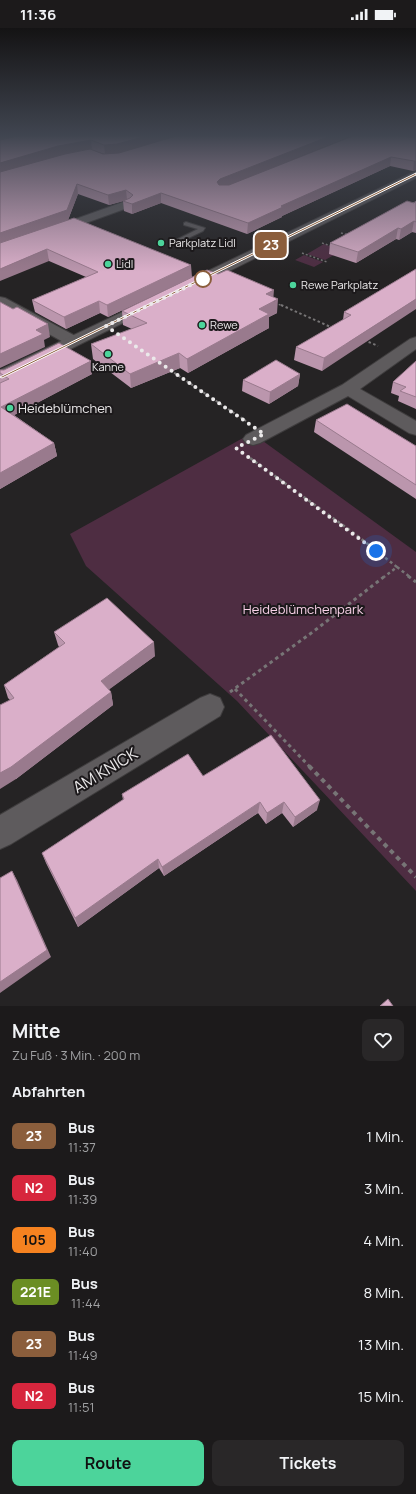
<!DOCTYPE html>
<html lang="de">
<head>
<meta charset="utf-8">
<style>
  :root { --surface:#1c1a1b; --page:#292728; --text:#f1f3f6; --muted:#a0a1a3; --accent:#4cd49b }
  body { margin:0; font-family:Manrope,sans-serif; background:var(--page); color:var(--text); height:100vh; display:flex; flex-direction:column; font-size:15px; white-space:nowrap }
  * { box-sizing:border-box; margin:0 }
  p { font-size:13px; color:var(--muted) }
  .icon { flex:none; width:22px; height:22px; fill:none; stroke:currentColor; stroke-width:2; stroke-linecap:round; stroke-linejoin:round }
  .map { position:relative; height:978px; overflow:hidden }
  .drawer { display:flex; flex-direction:column; background:var(--surface); flex:1 }
  .drawer>* { flex:none }
  .badge { padding:0 8px; border-radius:6px; font-size:14px; line-height:26px }
  .you { position:absolute; width:20px; height:20px; margin:-10px; border:3px solid #fff; border-radius:50%; background:#1a73e8; box-shadow:0 0 0 6px #1a73e833 }
  .map>.badge { position:absolute; translate:-50% -50%; box-shadow:0 0 0 2px #fff }
  h2 { padding:0 12px; font-size:15px; line-height:36px }
  .round { display:grid; place-items:center; flex:none; width:42px; height:42px; border-radius:8px; background:var(--page) }
  .overview { display:flex; align-items:center; justify-content:space-between; height:68px; padding:0 12px }
  h1 { font-size:19px; font-weight:700; line-height:30px }
  .button { display:flex; gap:8px; margin-top:auto; padding:8px 12px }
  .button a { flex:1; height:46px; border-radius:8px; background:var(--accent); color:#111; font-size:16px; font-weight:700; line-height:46px; text-align:center }
  .button a+a { background:var(--page); color:var(--text) }
  ul { padding:0; list-style:none }
  li { display:flex; align-items:center; gap:12px; height:52px; padding:0 12px }
  li div { flex:1 }
  li b { display:block; font-size:15px }
  li em { font-style:normal }
  li .badge { min-width:44px; font-weight:700; text-align:center }
  .status { display:flex; justify-content:space-between; align-items:center; height:28px; padding:0 20px; background:var(--surface); direction:ltr }
  .status svg { height:11px; fill:currentColor }
  .map>svg:first-child { display:block }
  .green { fill:#4e2d42 }
  .lines { fill:none; stroke-linecap:round; stroke-linejoin:round }
  .lane-casing { stroke:#3f3d3e; stroke-width:2 }
  .street-casing { stroke:#3f3d3e; stroke-width:2 }
  .secondary-casing { stroke:#3f3d3e; stroke-width:2 }
  .path-far4 { stroke:#777576; stroke-width:1.5; stroke-dasharray:2 2; stroke-linecap:butt }
  .path-far3 { stroke:#777576; stroke-width:2; stroke-dasharray:2.5 2.5; stroke-linecap:butt }
  .path-far2 { stroke:#777576; stroke-width:2.5; stroke-dasharray:3 3; stroke-linecap:butt }
  .path-far1 { stroke:#777576; stroke-width:3; stroke-dasharray:3.5 3.5; stroke-linecap:butt }
  .path { stroke:#777576; stroke-width:4; stroke-dasharray:4.5 4.5; stroke-linecap:butt }
  .lane { fill:#5e5b5d; fill-rule:evenodd }
  .street { fill:#5e5b5d; fill-rule:evenodd }
  .secondary { fill:#5e5b5d; fill-rule:evenodd }
  .wall { fill:#bb96ad; fill-rule:evenodd }
  .shaded-wall { fill:#997a8d }
  .building { fill:#daafc9; stroke:#997a8d }
  .line { fill:#8b5e3c; stroke:#fff }
  .walk { stroke:#ebe9ea; stroke-width:4; stroke-dasharray:0 7.2 }
  .poi-dot { fill:#4cd49b; stroke:#1c191b; stroke-width:1.5 }
  .stop-dot { fill:#fff; stroke:#8b5e3c; stroke-width:2 }
  .labels { text-anchor:middle; stroke-width:4; stroke-linejoin:round; paint-order:stroke }
  .far-poi-label { font-size:11px; fill:#ebe9ea; stroke:#1c191b; text-anchor:start }
  .poi-label { font-size:13px; fill:#ebe9ea; stroke:#1c191b; text-anchor:start }
  .park-label { font-size:13px; fill:#f9d1e8; stroke:#1c191b }
  .near-street-label { font-size:16px; fill:#ebe9ea; stroke:#1c191b }
</style>
</head>
<body>
<div class="status"><b>11:36</b><svg viewBox="0 0 49 12"><path d="M0 12V9h3v3zM5 12V6h3v6zM10 12V3h3v9zM15 12V0h3v12zM26 1h20v11H26zM47 4h2v5h-2z"/></svg></div>
<div class="map">
<svg width="416" height="978" viewBox="0 0 416 978">
  <rect width="100%" height="100%" fill="#252324"/>
  <path class="green" d="M324 216 337 221 334 227 325 232 307 226Z
    M304 227 323 234 314 239 295 232Z
    M252 405 416 524V863L237 673 86 538 70 506Z"/>
  <g class="lines">
    <g class="lane-casing">
      <path id="lane" d="M186 194 205 200 203 203 180 214H176V212L198 201 184 197V195Z"/>
    </g>
    <g class="street-casing">
      <path id="street" d="M126 173 130 175 132 177 130 179 0 226V218Z
        M0 269 5 270 79 310 81 313 79 316 73 318 67 316 0 279Z
        M416 309V321L360 361 416 393V407L409 405 348 368 260 415 253 417 246 415 243 411 246 407 342 357 410 311Z
        M210 666 220 670 224 679 220 688 11 816 0 821V787L200 670Z"/>
    </g>
    <g class="secondary-casing">
      <path id="secondary" d="M416 143V150L193 261 188 262 183 261 181 258 183 255Z
        M150 271 155 273 158 276 155 279 6 353 0 354V342Z"/>
    </g>
    <path class="path-far4" d="M341 205 349 207
      M322 215 331 218
      M302 225 327 234
      M275 275 283 278"/>
    <path class="path-far3" d="M281 277 333 300
      M364 312 378 318
      M170 342 246 393"/>
    <path class="path-far2" d="M250 430 355 506 397 539 384 549
      M397 539 410 549"/>
    <path class="path-far1" d="M408 548 416 554
      M235 661 310 739
      M230 664 314 603 385 548"/>
    <path class="path" d="M309 738 416 849"/>
    <use href="#lane" class="lane"/>
    <use href="#street" class="street"/>
    <use href="#secondary" class="secondary"/>
  </g>
  <path class="wall" d="M0 108H351L228 157H229L353 108H416V142L413 143 390 138 282 188V189L247 206 161 175 132 186 124 183 123 173 109 177 78 166 68 192 192 249 108 289 100 285 66 301 35 284 32 272 86 249 49 233ZM91 122H92L104 126H103Z
    M416 173V205L412 204 399 212 396 211 356 235 329 226 330 215Z
    M416 241 322 343 294 332 296 319 343 292 344 284Z
    M122 283 277 285 269 289V300L188 345 180 340 131 360 93 331 91 316 132 301 123 297Z
    M416 333V381L398 373 399 368 391 365 393 354Z
    M0 342 92 346 14 387 54 415 57 428 0 461Z
    M300 346 298 358 269 376 242 363 243 352Z
    M316 392 416 418V471L314 404Z
    M54 604 155 628 109 661 111 664 113 677 16 751 10 672 8 670 4 657 59 619 58 617Z
    M203 748 317 782 293 799 282 785 266 796 258 785 164 848 159 840 78 899 46 835 42 825 123 772 122 766Z"/>
  <path class="shaded-wall" d="M0 108H20L0 112Z
    M147 108H177L118 126H105L104 117Z
    M330 108H351L219 161 217 154 220 151Z
    M91 112 92 122 60 128 0 145V135L58 118Z
    M391 129 390 138 282 188V189L247 206 248 195 281 178Z
    M414 133H416V142L413 143Z
    M77 156 78 166 68 192 0 216V205Z
    M126 162 127 172 109 177 108 167Z
    M161 165V175L132 186V176Z
    M414 193 412 204 399 212 401 201Z
    M398 200 396 211 356 235 358 224Z
    M47 221 49 233 0 253V241Z
    M191 237 192 249 108 289 107 277Z
    M274 262 273 274 278 271 277 285 269 289V300L188 345 187 331 259 281 266 266Z
    M416 271V281L322 343 324 330Z
    M99 273 100 285 66 301 64 289Z
    M48 296 50 309 44 312 45 319 0 340V326L36 302Z
    M179 325 180 340 131 360 130 346Z
    M91 333 92 346 5 392 1 379Z
    M300 346 298 358 269 376 270 364Z
    M54 415 57 428 0 461V445Z
    M154 614 155 628 103 666 101 653Z
    M111 664 113 677 16 751 0 761V745Z
    M320 772 317 782 293 799 295 789Z
    M260 774 258 785 164 848 162 839Z
    M284 774 282 785 266 796 267 785Z
    M158 831 159 840 78 899 75 890Z
    M12 843 17 852 51 929 0 965V954Z"/>
  <path class="building" d="M17 108H147L117 116 104 117 91 112 58 118 0 135V112Z
    M176 108H330L220 151 217 154 219 157H229L353 108H402L416 110V133H414L391 129 281 178 283 179 248 195 161 165 132 176 123 173 130 170 133 167 126 162 108 167 77 156 67 182 0 205V144L65 126 90 121 103 126 119 125Z
    M407 173 414 175 416 173V194L414 193 401 201 398 200 358 224 330 215Z
    M74 190 191 237 107 277 99 273 64 289 32 272 98 244 47 221 0 241V215Z
    M416 241V271L324 330 296 319 351 287 344 284Z
    M207 242 218 246 227 242 274 262 266 266 278 271 259 281 269 286 187 331 179 325 130 346 91 316 147 295 122 283Z
    M0 274 13 281 17 279 48 296 36 302 43 306 0 326Z
    M59 315 91 333 1 379 54 415 0 445V355L9 351 0 345V342H4Z
    M276 332 300 346 270 364 243 352Z
    M416 333V369L400 363 406 359 393 354Z
    M347 376 416 418V457L316 392Z
    M107 570 154 614 101 653 111 664 11 739 0 745V677L14 670 4 657 65 615 54 604Z
    M271 707 320 772 295 789 284 774 267 785 260 774 162 839 158 831 75 890 42 825 124 771 122 766 188 726 203 748Z
    M12 843 47 922 0 954V850Z
    M388 971 393 978H380Z"/>
  <linearGradient id="sky" x2="0" y2="1"><stop stop-color="#141314"/><stop offset="0.44" stop-color="#404550"/><stop offset="1" stop-color="#404550" stop-opacity="0"/></linearGradient>
  <rect width="416" height="244" fill="url(#sky)"/>
  <path class="line" d="M416 145V147L2 350 0 349Z"/>
  <g class="lines">
    <path class="walk" d="M203 251 106 298 264 406 236 420 376 523"/>
  </g>
  <g class="poi-dot">
    <circle cx="161" cy="215" r="4"/>
    <circle cx="108" cy="236" r="4"/>
    <circle cx="293" cy="257" r="4"/>
    <circle cx="202" cy="297" r="4"/>
    <circle cx="108" cy="326" r="4"/>
    <circle cx="10" cy="380" r="4"/>
  </g>
  <circle class="stop-dot" cx="203" cy="251" r="8"/>
  <g class="labels">
    <g class="far-poi-label">
      <text x="169" y="219">Parkplatz Lidl</text>
      <text x="116" y="240">Lidl</text>
      <text x="301" y="261">Rewe Parkplatz</text>
      <text x="210" y="301">Rewe</text>
      <text x="108" y="343" text-anchor="middle">Kanne</text>
    </g>
    <g class="poi-label">
      <text x="18" y="385">Heideblümchen</text>
    </g>
    <g class="park-label">
      <text x="303" y="586">Heideblümchenpark</text>
    </g>
    <g class="near-street-label">
      <text transform="translate(105 742) rotate(-31)" y="6">AM KNICK</text>
    </g>
  </g>
</svg>
<div class="you" style="left:376px;top:523px"></div>
<b class="badge" style="left:271px;top:217px;background:#8b5e3c;color:#fff">23</b>
</div>
<section class="drawer">
<div class="overview"><div><h1>Mitte</h1><p>Zu Fuß · 3 Min. · 200 m</p></div><a class="round"><svg class="icon" aria-label="heart" viewBox="0 0 24 24"><path d="M12 20l-8-8c-3-5 5-10 8-4 3-6 11-1 8 4z"/></svg></a></div>
<h2>Abfahrten</h2>
<ul>
<li><span class="badge" style="background:#8b5e3c;color:#fff">23</span><div><b>Bus</b><p>11:37</p></div><em>1 Min.</em></li>
<li><span class="badge" style="background:#d7263d;color:#fff">N2</span><div><b>Bus</b><p>11:39</p></div><em>3 Min.</em></li>
<li><span class="badge" style="background:#f58220;color:#111">105</span><div><b>Bus</b><p>11:40</p></div><em>4 Min.</em></li>
<li><span class="badge" style="background:#6b8e23;color:#fff">221E</span><div><b>Bus</b><p>11:44</p></div><em>8 Min.</em></li>
<li><span class="badge" style="background:#8b5e3c;color:#fff">23</span><div><b>Bus</b><p>11:49</p></div><em>13 Min.</em></li>
<li><span class="badge" style="background:#d7263d;color:#fff">N2</span><div><b>Bus</b><p>11:51</p></div><em>15 Min.</em></li>
</ul>
<div class="button"><a>Route</a><a>Tickets</a></div>
</section>
</body>
</html>
